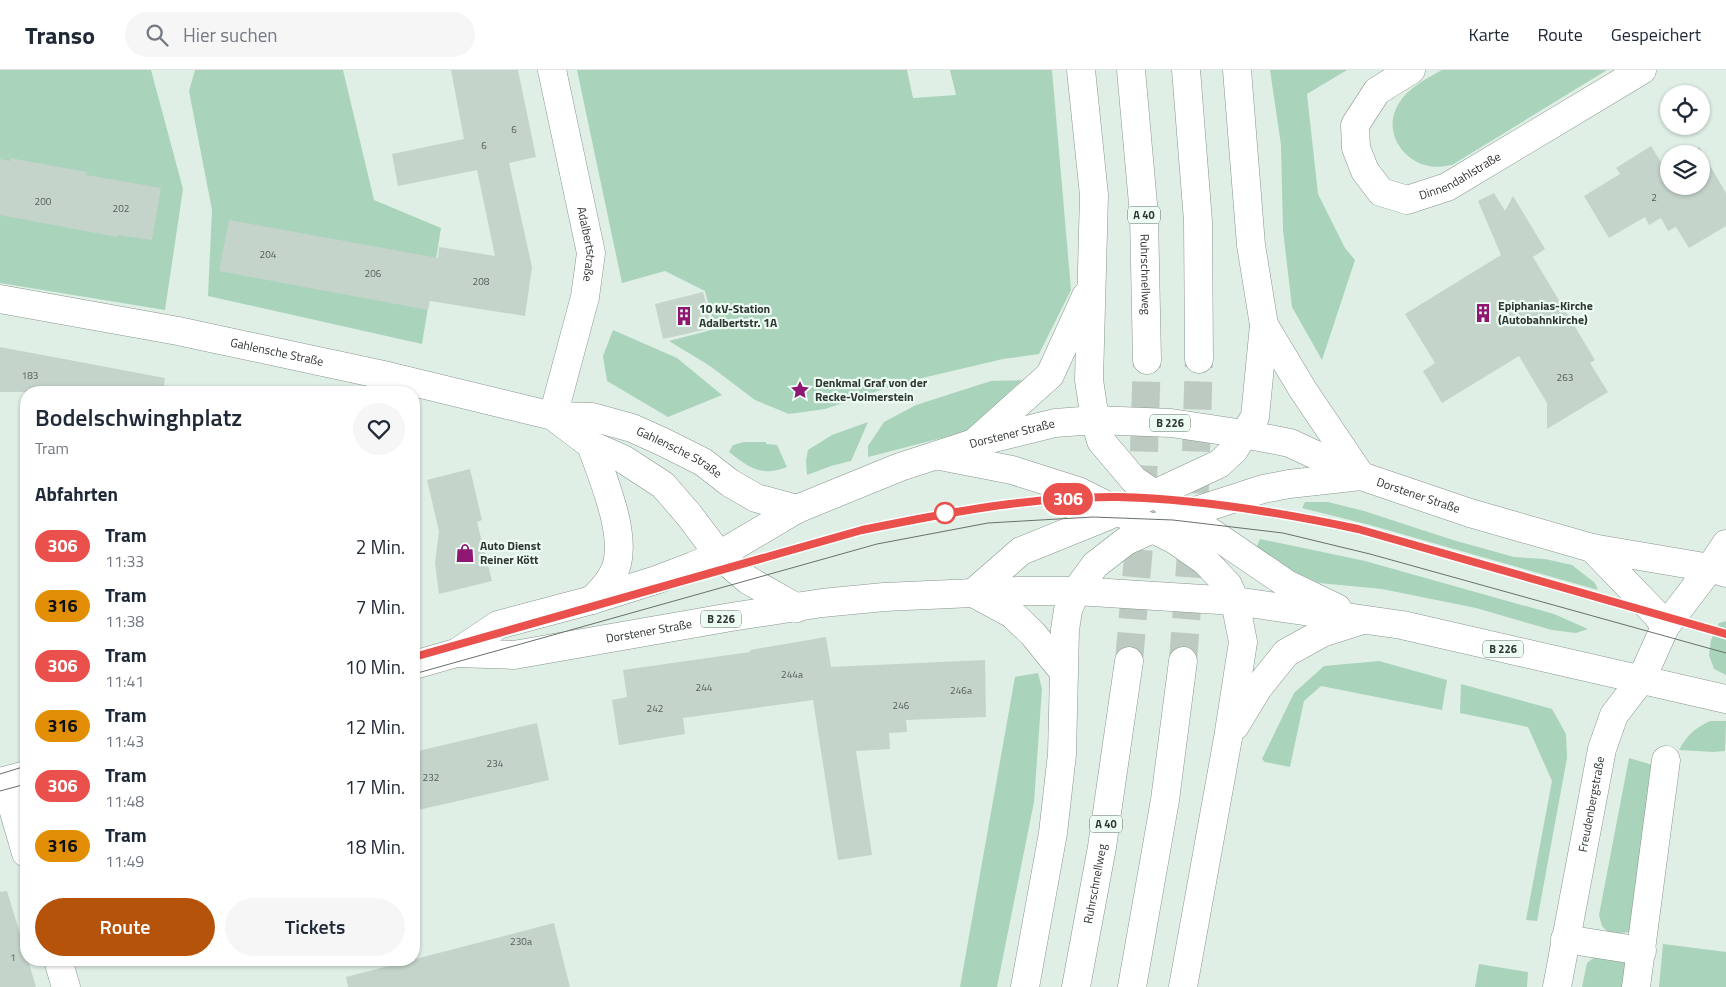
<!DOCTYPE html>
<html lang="de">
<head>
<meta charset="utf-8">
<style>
  :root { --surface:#fff; --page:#f6f6f7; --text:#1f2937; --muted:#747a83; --line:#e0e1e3; --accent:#b45309 }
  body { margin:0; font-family:"Titillium Web",sans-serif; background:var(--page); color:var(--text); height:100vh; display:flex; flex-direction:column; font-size:19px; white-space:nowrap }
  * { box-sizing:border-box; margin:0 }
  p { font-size:16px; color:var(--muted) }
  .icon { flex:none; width:28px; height:28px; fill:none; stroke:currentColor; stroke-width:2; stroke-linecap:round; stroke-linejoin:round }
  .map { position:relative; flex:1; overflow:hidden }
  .panel { position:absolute; left:20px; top:316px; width:400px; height:580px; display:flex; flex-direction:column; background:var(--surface); border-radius:20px; box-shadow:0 1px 4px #0004 }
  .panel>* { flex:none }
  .badge { padding:0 10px; border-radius:16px; font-size:18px; line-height:32px }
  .tools { position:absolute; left:1660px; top:15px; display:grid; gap:10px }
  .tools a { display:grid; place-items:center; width:50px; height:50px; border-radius:50%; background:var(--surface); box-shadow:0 1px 4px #0004; font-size:25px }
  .map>.badge { position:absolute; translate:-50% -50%; box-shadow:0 0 0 2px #fff }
  h2 { padding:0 15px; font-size:19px; line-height:45px }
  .round { display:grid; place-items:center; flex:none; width:52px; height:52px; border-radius:26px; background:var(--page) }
  .head { display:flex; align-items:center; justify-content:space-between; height:85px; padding:0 15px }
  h1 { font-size:24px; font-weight:600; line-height:38px }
  .button { display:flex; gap:10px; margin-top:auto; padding:10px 15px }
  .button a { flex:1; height:58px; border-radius:30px; background:var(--accent); color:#fff; font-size:20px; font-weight:600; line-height:58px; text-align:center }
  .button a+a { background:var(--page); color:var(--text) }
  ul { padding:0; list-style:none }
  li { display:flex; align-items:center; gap:15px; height:60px; padding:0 15px }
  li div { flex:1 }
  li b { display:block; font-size:19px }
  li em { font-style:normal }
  li .badge { min-width:55px; font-weight:700; text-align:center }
  header { display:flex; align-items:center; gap:30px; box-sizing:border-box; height:70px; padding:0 25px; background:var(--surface); border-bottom:1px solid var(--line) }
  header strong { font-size:24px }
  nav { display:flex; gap:28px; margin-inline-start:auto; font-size:18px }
  .search { width:350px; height:45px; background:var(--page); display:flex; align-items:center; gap:12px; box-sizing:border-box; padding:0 18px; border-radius:28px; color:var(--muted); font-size:19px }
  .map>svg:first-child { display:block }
  .green { fill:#a9d3bb }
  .building { fill:#c4d4ca }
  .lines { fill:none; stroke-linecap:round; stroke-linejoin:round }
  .highway-tunnel { stroke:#bccac1; stroke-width:28; stroke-dasharray:28 14; stroke-linecap:butt }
  .street-casing { stroke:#88968e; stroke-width:29 }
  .secondary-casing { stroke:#88968e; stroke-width:29 }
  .primary-casing { stroke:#88968e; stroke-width:29 }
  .highway-casing { stroke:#88968e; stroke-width:29 }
  .street { stroke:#fff; stroke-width:28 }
  .secondary { stroke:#fff; stroke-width:28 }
  .primary { stroke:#fff; stroke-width:28 }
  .highway { stroke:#fff; stroke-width:28 }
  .tram { stroke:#67716b; stroke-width:1 }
  .line-casing { stroke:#fff; stroke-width:11 }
  .line { stroke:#ea504c; stroke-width:8 }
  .stop-dot { fill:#fff; stroke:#ea504c; stroke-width:2.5 }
  .labels { text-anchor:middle; stroke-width:4.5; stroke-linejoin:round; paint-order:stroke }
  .number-label { font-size:10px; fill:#545d58 }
  .shield { fill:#ecfcf3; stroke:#68716c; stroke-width:1 }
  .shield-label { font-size:11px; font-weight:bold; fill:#2f3532 }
  .street-label { font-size:12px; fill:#2f3532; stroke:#ecfcf3 }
  .poi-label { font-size:12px; font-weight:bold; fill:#2f3532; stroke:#ecfcf3; text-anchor:start }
</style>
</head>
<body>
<header>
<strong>Transo</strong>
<div class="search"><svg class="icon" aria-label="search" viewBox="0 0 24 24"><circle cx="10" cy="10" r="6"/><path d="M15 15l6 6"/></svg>Hier suchen</div>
<nav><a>Karte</a><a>Route</a><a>Gespeichert</a></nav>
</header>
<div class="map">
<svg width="1726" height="917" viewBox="0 0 1726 917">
  <rect width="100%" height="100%" fill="#dfefe5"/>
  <path class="green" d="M0 0H151L183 119 165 240 0 213Z
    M195 0H343L374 130 441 158 422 274 208 226 212 140 189 21Z
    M577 0H907L913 28 956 25 950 0H1052L1071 220 1039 284 1003 289 901 313 825 339 789 344 755 330 710 296 669 271 715 259 705 221 665 201 622 213Z
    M1270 0H1347L1307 24 1318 124 1345 178 1355 190 1322 290 1292 237 1283 160 1281 75Z
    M1442 0H1607L1452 95C1444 96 1437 98 1429 96 1401 91 1382 59 1399 33 1409 17 1426 9 1442 0Z
    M613 260 677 288 722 325 668 347 607 311 603 286Z
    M1022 310 969 361 868 387V376L884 352 916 335 991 311Z
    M868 352 851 391 831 396 807 405 806 391 808 380 832 365Z
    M744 372H766V374L777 375 787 397C760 407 750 398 729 382L733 375Z
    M1305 432H1328L1364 441 1453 470 1514 487 1545 489 1572 495 1595 513 1598 520 1370 455 1302 438Z
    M1260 469 1365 491 1554 544 1588 559 1576 563 1552 560 1476 538 1382 519 1319 513 1295 502 1256 478Z
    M1726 551V605L1714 599 1709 585 1711 570 1719 553Z
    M1379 591 1447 610 1442 640 1321 616 1304 631 1290 697 1265 692 1262 689 1294 623 1324 596Z
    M1038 603 1042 619 1034 732 997 917H960L1015 607Z
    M1461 614 1552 639 1566 664 1567 688 1537 851 1526 850 1552 711 1528 657 1460 643Z
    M1710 651H1726L1725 681 1713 682 1679 680C1687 665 1695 658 1710 651Z
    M1629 688 1653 695 1630 862 1610 864 1602 856 1599 845Z
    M1663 874 1726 882V917H1659Z
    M1596 886 1627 890V917H1582L1587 893Z
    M1479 894 1528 902 1527 917H1475Z"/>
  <path class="building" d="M451 0H518L536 87 509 93 532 197 525 246 430 231 428 240 219 201 229 150 438 188 439 177 495 186 477 100 398 116 392 84 464 69Z
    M1651 76 1664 97 1669 95V116H1701V84H1687L1699 77 1726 123V156L1689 178 1676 157 1668 161 1661 148 1649 155 1645 147 1609 168 1584 126 1620 104 1616 98Z
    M10 88 87 102 86 105 161 118 152 170 118 165 117 167 0 145V89L10 91Z
    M1494 123 1505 141 1513 126 1545 179 1533 187 1595 290 1590 293 1608 322 1547 359V333L1519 286 1442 333 1423 301 1435 293 1405 244 1501 185 1478 131Z
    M703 222 712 258 663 269 655 234Z
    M0 277 165 308 163 322H0Z
    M470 399 482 450 477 452 492 511 439 524 435 493 439 461 427 410Z
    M826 567 831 597 985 590 986 647 906 650 907 662 889 663 890 679 856 681 872 785 838 790 813 630 683 648 685 664 619 675 612 630 627 627 623 600 750 582V580Z
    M537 653 549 710 414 741V682Z
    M7 821 26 883V890H28L36 917H0V822Z
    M554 853 570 917H348L346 907Z"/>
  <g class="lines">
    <path class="highway-tunnel" d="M1129 591 1142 441 1147 290
      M1183 591 1194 444 1199 289"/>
    <g class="street-casing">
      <g id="street">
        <path id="s1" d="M552 0 591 183 585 227 553 346"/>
        <path id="s2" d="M1411 0 1377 21 1355 55 1356 78 1365 101 1381 122 1407 130 1447 117 1642 0"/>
        <path d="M1710 498 1726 474"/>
        <path d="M5 711 26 783"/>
        <path d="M1565 869 1642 881"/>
        <path d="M58 890 66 917"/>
        <path id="s3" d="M1557 917 1602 679 1614 645 1641 610"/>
        <path d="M1636 917 1666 690"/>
      </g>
    </g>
    <g class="secondary-casing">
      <g id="secondary">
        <path id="s4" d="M0 229 178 261 388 306 553 346 592 347 632 358 663 372 703 392 730 413 756 428 797 439"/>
        <path d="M553 346 591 375 623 389 663 415 689 445 719 485 748 510 797 538"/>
        <path d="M591 375C603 409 632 474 612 506 607 515 599 523 592 530"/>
      </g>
    </g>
    <g class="primary-casing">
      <g id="primary">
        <path d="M1095 350 1101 371 1134 410 1287 514 1337 538"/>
        <path d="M940 386 1012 400 1078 421 1175 470 1205 491 1228 515 1235 531"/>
        <path d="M1592 478 1657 545 1665 557"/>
        <path d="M1076 521 1095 495 1126 471 1186 444 1263 419 1289 414 1361 406"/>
        <path d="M973 523 1021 481 1105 447 1219 394 1234 380 1244 364"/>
        <path id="s5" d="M456 583 514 585 731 547 822 533 884 527 1019 521H1076L1235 531 1402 555 1726 629"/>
        <path id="s6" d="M414 595 456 583 498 555 592 530 656 510 693 496 719 485 797 439 900 397 974 373 1055 353 1095 350 1171 353 1244 364 1290 373 1361 406 1470 443 1592 478 1710 498 1726 503"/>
        <path d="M1641 610 1665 557 1710 498"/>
        <path d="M0 712 26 705"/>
      </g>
    </g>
    <g class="highway-casing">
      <g id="highway">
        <path d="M1081 0 1094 125 1089 310 1095 350"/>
        <path id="s7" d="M1131 0 1144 145 1147 290"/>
        <path d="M1186 0 1198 151 1199 289"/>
        <path d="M1237 0 1251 175 1264 255 1255 347 1244 364"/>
        <path d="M1264 255 1303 320 1361 406"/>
        <path d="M974 373 1050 305 1086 226"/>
        <path d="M973 523 1012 544 1033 564 1063 601"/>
        <path d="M1235 656 1258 618 1286 583 1322 563 1363 550"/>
        <path d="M1025 917 1053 763 1062 684 1065 560 1068 540 1076 521"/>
        <path id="s8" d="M1076 917 1102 777 1129 591"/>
        <path d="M1132 917 1165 730 1183 591"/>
        <path d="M1183 917 1228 668 1243 572 1235 531"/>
      </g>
    </g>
    <use href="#street" class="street"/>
    <use href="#secondary" class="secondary"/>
    <use href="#primary" class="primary"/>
    <use href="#highway" class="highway"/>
    <path class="tram" d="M414 587 862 460C946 442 1032 426 1118 427 1200 429 1279 442 1358 459L1726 564
      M414 604 877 474 988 453 1093 447 1173 450 1283 463 1370 484 1726 583
      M0 704 26 696
      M0 721 26 714"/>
  </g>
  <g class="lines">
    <g class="line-casing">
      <path id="line" d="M414 587 862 460C946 443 1032 426 1118 427 1200 429 1279 442 1358 459L1726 564"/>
    </g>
    <use href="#line" class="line"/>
  </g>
  <defs>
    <g id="building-bare" transform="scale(1.5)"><path d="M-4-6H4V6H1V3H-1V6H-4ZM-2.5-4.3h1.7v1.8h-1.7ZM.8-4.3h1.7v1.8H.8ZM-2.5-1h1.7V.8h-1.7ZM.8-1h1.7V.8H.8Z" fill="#901674" stroke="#ecfcf3" stroke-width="2.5" paint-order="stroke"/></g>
    <g id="sight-bare" transform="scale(1.5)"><path d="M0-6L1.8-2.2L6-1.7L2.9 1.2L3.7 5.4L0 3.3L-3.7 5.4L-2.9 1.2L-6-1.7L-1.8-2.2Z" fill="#901674" stroke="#ecfcf3" stroke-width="2.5" paint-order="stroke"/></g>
    <g id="shop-bare" transform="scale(1.5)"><path d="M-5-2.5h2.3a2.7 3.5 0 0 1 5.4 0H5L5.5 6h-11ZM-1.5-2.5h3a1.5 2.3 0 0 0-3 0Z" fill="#901674" stroke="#ecfcf3" stroke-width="2.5" paint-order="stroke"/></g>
  </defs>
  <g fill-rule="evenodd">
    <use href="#building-bare" x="1483" y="243"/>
    <use href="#building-bare" x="684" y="246"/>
    <use href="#sight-bare" x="800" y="320"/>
    <use href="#shop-bare" x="465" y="483"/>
  </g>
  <circle class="stop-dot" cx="945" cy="443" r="10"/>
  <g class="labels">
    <g class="number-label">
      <text x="514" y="63">6</text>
      <text x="484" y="79">6</text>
      <text x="1654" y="131">2</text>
      <text x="43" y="135">200</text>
      <text x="121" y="142">202</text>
      <text x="268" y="188">204</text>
      <text x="373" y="207">206</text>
      <text x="481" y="215">208</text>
      <text x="30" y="309">183</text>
      <text x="1565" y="311">263</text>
      <text x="792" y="608">244a</text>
      <text x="704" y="621">244</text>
      <text x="961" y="624">246a</text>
      <text x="901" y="639">246</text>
      <text x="655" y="642">242</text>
      <text x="495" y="697">234</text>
      <text x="431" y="711">232</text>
      <text x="521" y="875">230a</text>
      <text x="13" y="891">1</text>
    </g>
    <g class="shield">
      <rect x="1128" y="136.5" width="32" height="17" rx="4"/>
      <rect x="1150" y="344.5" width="40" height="17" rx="4"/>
      <rect x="701" y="540.5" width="40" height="17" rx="4"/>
      <rect x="1483" y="570.5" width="40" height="17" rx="4"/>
      <rect x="1090" y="745.5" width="32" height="17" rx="4"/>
    </g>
    <g class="shield-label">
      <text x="1144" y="149">A 40</text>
      <text x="1170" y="357">B 226</text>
      <text x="721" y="553">B 226</text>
      <text x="1503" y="583">B 226</text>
      <text x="1106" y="758">A 40</text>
    </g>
    <g class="street-label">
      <text dy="4" stroke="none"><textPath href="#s2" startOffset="240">Dinnendahlstraße</textPath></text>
      <text dy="4" stroke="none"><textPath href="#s1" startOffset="178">Adalbertstraße</textPath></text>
      <text dy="4" stroke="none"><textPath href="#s7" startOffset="205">Ruhrschnellweg</textPath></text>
      <text dy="4" stroke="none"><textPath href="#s4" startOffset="282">Gahlensche Straße</textPath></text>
      <text dy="4" stroke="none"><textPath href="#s6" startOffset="645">Dorstener Straße</textPath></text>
      <text dy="4" stroke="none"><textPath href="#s4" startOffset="699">Gahlensche Straße</textPath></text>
      <text dy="4" stroke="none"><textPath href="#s6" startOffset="1065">Dorstener Straße</textPath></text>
      <text dy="4" stroke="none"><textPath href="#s5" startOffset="195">Dorstener Straße</textPath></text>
      <text dy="4" stroke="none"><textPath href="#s3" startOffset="186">Freudenbergstraße</textPath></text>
      <text dy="4" stroke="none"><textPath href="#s8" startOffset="105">Ruhrschnellweg</textPath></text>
    </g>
    <g class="poi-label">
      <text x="1498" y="240">Epiphanias-Kirche<tspan x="1498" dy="14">(Autobahnkirche)</tspan></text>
      <text x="699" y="243">10 kV-Station<tspan x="699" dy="14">Adalbertstr. 1A</tspan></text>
      <text x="815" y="317">Denkmal Graf von der<tspan x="815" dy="14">Recke-Volmerstein</tspan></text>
      <text x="480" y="480">Auto Dienst<tspan x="480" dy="14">Reiner Kött</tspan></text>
    </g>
  </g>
</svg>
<div class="tools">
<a><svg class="icon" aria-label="locate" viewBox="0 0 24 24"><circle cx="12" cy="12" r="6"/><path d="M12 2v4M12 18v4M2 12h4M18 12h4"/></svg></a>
<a><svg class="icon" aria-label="layers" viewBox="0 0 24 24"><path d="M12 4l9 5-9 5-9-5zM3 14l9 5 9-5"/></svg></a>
</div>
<b class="badge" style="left:1068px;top:429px;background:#ea504c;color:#fff">306</b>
<section class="panel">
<div class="head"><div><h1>Bodelschwinghplatz</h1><p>Tram</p></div><a class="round"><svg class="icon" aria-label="heart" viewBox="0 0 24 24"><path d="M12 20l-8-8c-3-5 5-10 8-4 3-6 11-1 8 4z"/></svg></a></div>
<h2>Abfahrten</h2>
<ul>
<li><span class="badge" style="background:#ea504c;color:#fff">306</span><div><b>Tram</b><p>11:33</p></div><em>2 Min.</em></li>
<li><span class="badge" style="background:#e28e07;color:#111">316</span><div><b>Tram</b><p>11:38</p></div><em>7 Min.</em></li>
<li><span class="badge" style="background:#ea504c;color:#fff">306</span><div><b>Tram</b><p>11:41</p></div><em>10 Min.</em></li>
<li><span class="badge" style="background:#e28e07;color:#111">316</span><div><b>Tram</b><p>11:43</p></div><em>12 Min.</em></li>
<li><span class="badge" style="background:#ea504c;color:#fff">306</span><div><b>Tram</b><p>11:48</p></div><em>17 Min.</em></li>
<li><span class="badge" style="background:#e28e07;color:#111">316</span><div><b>Tram</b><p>11:49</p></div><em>18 Min.</em></li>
</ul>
<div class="button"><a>Route</a><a>Tickets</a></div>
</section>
</div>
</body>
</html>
